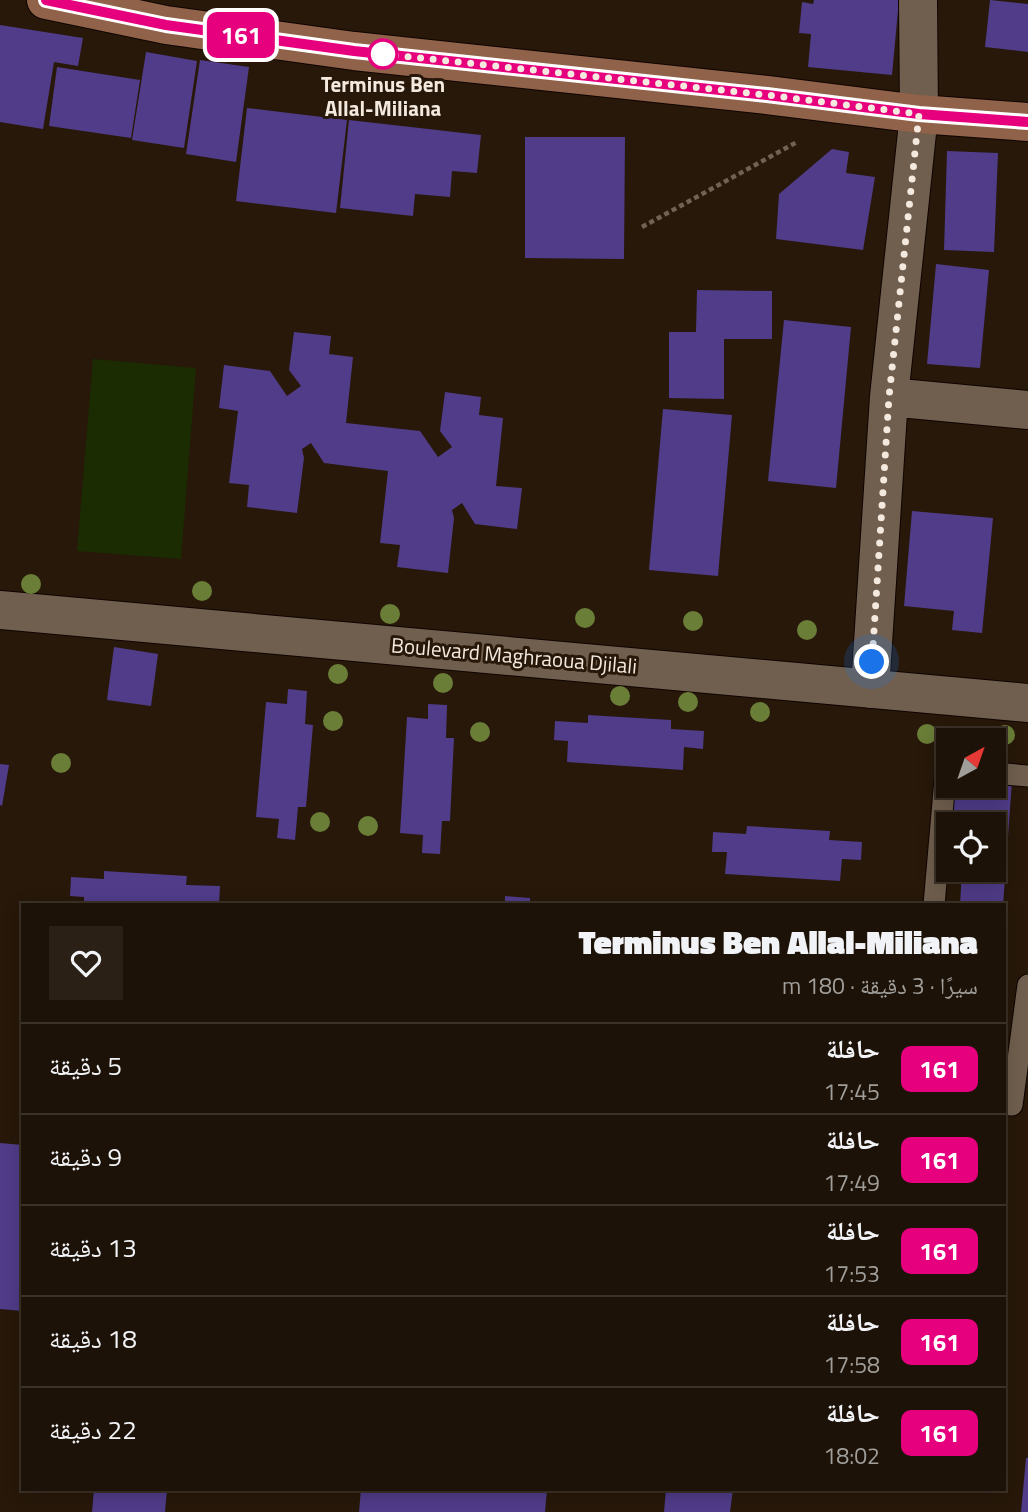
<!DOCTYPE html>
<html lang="ar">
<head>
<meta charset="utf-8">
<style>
  :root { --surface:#1d1207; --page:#2a2015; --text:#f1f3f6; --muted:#a09e9b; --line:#3b3228 }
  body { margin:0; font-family:"Titillium Web","Noto Naskh Arabic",sans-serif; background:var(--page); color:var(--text); direction:rtl; height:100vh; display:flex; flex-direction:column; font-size:26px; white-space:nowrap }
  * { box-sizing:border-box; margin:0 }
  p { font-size:23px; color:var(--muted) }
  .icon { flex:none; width:38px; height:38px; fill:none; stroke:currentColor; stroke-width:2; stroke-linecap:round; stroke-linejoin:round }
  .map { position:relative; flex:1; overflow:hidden; direction:ltr }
  .panel { position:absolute; left:21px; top:903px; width:985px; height:588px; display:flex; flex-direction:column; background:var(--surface); border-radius:0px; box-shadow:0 4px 18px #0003,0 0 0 2px var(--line); direction:rtl }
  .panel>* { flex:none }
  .badge { padding:0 14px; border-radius:10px; font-size:24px; line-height:46px }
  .needle { width:46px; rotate:40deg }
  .buttons { position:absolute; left:936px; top:728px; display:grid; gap:14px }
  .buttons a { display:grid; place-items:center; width:70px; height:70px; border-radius:0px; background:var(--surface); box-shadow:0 4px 18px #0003,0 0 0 2px var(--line); font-size:35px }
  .you { position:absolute; width:35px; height:35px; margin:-18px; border:5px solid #fff; border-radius:50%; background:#1a73e8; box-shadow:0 0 0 10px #1a73e833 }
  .map>.badge { position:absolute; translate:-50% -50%; box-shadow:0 0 0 4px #fff }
  .round { display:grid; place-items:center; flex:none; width:74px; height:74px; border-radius:0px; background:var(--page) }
  .summary { display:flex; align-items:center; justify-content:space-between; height:119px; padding:0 28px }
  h1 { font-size:33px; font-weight:800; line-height:52px }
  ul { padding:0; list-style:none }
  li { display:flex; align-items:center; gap:21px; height:91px; padding:0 28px; border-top:2px solid var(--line) }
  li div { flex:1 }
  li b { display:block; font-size:26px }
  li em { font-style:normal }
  li .badge { min-width:77px; font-weight:700; text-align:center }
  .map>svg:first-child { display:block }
  .green { fill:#1c2c02 }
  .building { fill:#503c89 }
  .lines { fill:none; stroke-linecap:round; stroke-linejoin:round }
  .lane-casing { stroke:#0f0400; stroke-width:23 }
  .street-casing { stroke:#0f0400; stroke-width:40 }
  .secondary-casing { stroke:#0f0400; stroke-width:40 }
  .path { stroke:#706356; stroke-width:4.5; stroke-dasharray:5 3.5; stroke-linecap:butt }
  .lane { stroke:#705f4e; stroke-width:21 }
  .street { stroke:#705f4e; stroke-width:38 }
  .secondary { stroke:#8f6249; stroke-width:38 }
  .tree { fill:#6a7e38 }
  .line-casing { stroke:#fff; stroke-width:16 }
  .line { stroke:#e6007e; stroke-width:10 }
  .walk { stroke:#f4e9df; stroke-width:7; stroke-dasharray:0 12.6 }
  .stop-dot { fill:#fff; stroke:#e6007e; stroke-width:3.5 }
  .labels { text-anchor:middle; stroke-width:6; stroke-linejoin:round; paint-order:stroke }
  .stop-label { font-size:21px; font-weight:bold; fill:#f4e9df; stroke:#271809 }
  .street-label { font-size:21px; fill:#f4e9df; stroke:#271809 }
</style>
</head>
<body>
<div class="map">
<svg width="1028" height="1512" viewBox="0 0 1028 1512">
  <rect width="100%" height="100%" fill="#271809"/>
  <path class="green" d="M93 359 196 368 181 559 77 551Z"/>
  <path class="building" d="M814 0H899L892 75 808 67 811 34 799 33 802 2 813 4Z
    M990 0 1028 4V52L985 47Z
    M0 25 83 38 78 66 54 62 43 129 0 122Z
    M146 52 197 61 184 148 132 140Z
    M200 60 249 67 236 162 186 154Z
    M57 67 140 80 131 138 49 126Z
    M247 108 347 120 336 213 236 201Z
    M349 120 481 135 477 173 452 171 450 197 415 194 413 216 340 208Z
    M525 137H625L624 259 525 258Z
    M832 149 849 152 846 173 875 177 863 250 776 239 779 194Z
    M947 151 998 153 994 252 944 250Z
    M936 264 989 270 980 368 927 364Z
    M697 290 772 291V339H724V399L669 398V332H696Z
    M784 320 851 327 836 488 768 481Z
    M294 332 331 336 329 354 353 357 346 423 420 431 438 457 452 447 440 431 445 392 481 397 479 415 503 418 496 486 522 488 517 529 475 524 462 503 452 510 454 518 448 573 397 567 400 545 380 543 388 471 324 463 311 443 302 449 304 458 297 513 247 507 249 485 229 483 238 411 219 408 224 365 270 371 287 396 301 386 289 370Z
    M663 409 732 415 718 576 649 570Z
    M912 511 993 518 982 633 952 630 954 611 904 606Z
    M114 647 158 654 151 706 107 700Z
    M288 689 307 691 305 724 313 725 306 807H298L295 840 277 838 279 819 256 817 266 702 287 704Z
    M428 704 447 705 446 738H454L450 821H442L440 854 422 853 423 835 400 833 407 717 428 719Z
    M588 715 671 720V729L704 731 703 749 684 747 683 770 567 762 568 741 554 740 555 721 588 723Z
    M0 764 9 765 2 806 0 805Z
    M994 780 1012 781 1003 905H960L962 870H994V824H951L953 796 983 798 984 786H994Z
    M747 826 830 831 829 840 862 842 861 860 842 859 840 881 725 874 727 852H712L713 832 746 834Z
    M104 871 187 876 186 885 220 886 219 904 84 905V897L70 896 71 877 104 879Z
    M505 896 530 898V905H505Z
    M0 1143 23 1145V1311L0 1309Z
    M1026 1458H1028V1512H1021Z
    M94 1489H167L165 1512H92Z
    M361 1489H547L545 1512H359Z
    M666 1489H733L730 1512H664Z"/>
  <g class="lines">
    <g class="lane-casing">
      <path id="lane" d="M994 773 1028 776
        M934 905 946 768H948
        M1004 1104 1012 1105 1028 985"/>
    </g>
    <g class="street-casing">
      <path id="street" d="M889 397 1028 410
        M0 610 1028 703
        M870 689 889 397 919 114 918 0"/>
    </g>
    <g class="secondary-casing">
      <path id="secondary" d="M46 0 166 25 354 51 767 95 919 114 1028 122"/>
    </g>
    <path class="path" d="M642 227 797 142"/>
    <use href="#lane" class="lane"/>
    <use href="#street" class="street"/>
    <use href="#secondary" class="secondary"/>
  </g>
  <g class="tree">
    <circle cx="31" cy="584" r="10"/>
    <circle cx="202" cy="591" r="10"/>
    <circle cx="390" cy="614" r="10"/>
    <circle cx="585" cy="618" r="10"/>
    <circle cx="693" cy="621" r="10"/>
    <circle cx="807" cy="630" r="10"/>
    <circle cx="338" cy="674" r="10"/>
    <circle cx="443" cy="683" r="10"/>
    <circle cx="620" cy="696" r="10"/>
    <circle cx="688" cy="702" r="10"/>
    <circle cx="760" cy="712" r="10"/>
    <circle cx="333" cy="721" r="10"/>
    <circle cx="480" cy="732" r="10"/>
    <circle cx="927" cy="734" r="10"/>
    <circle cx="1005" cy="735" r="10"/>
    <circle cx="61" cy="763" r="10"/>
    <circle cx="320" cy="822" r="10"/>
    <circle cx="368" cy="826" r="10"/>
  </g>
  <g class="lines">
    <g class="line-casing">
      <path id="line" d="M46 0 166 25 354 51 767 95 919 114 1028 122"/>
    </g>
    <use href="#line" class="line"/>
    <path class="walk" d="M383 54 767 95 919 114 889 397 872 662"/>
  </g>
  <circle class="stop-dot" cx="383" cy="54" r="14"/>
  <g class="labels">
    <g class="stop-label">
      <text x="383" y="92">Terminus Ben<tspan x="383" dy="24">Allal-Miliana</tspan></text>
    </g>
    <g class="street-label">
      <text transform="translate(514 656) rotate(5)" y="7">Boulevard Maghraoua Djilali</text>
    </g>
  </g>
</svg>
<div class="buttons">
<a><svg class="needle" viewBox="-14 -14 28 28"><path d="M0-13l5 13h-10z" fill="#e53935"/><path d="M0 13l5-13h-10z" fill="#a09e9b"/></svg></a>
<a><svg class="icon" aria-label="locate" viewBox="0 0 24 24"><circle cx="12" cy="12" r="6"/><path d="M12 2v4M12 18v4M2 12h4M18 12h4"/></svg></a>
</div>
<div class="you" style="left:872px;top:662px"></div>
<b class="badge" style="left:241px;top:35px;background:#e6007e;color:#fff">161</b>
<section class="panel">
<div class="summary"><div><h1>Terminus Ben Allal-Miliana</h1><p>سيرًا · 3 دقيقة · 180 m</p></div><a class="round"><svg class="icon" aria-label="heart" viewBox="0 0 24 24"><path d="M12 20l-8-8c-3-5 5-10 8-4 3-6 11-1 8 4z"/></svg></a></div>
<ul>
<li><span class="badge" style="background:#e6007e;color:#fff">161</span><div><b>حافلة</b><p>17:45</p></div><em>5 دقيقة</em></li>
<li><span class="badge" style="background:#e6007e;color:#fff">161</span><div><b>حافلة</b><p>17:49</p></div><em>9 دقيقة</em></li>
<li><span class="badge" style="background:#e6007e;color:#fff">161</span><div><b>حافلة</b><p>17:53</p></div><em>13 دقيقة</em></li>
<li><span class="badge" style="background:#e6007e;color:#fff">161</span><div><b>حافلة</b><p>17:58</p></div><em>18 دقيقة</em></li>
<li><span class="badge" style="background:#e6007e;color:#fff">161</span><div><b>حافلة</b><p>18:02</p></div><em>22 دقيقة</em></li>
</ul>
</section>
</div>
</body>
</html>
